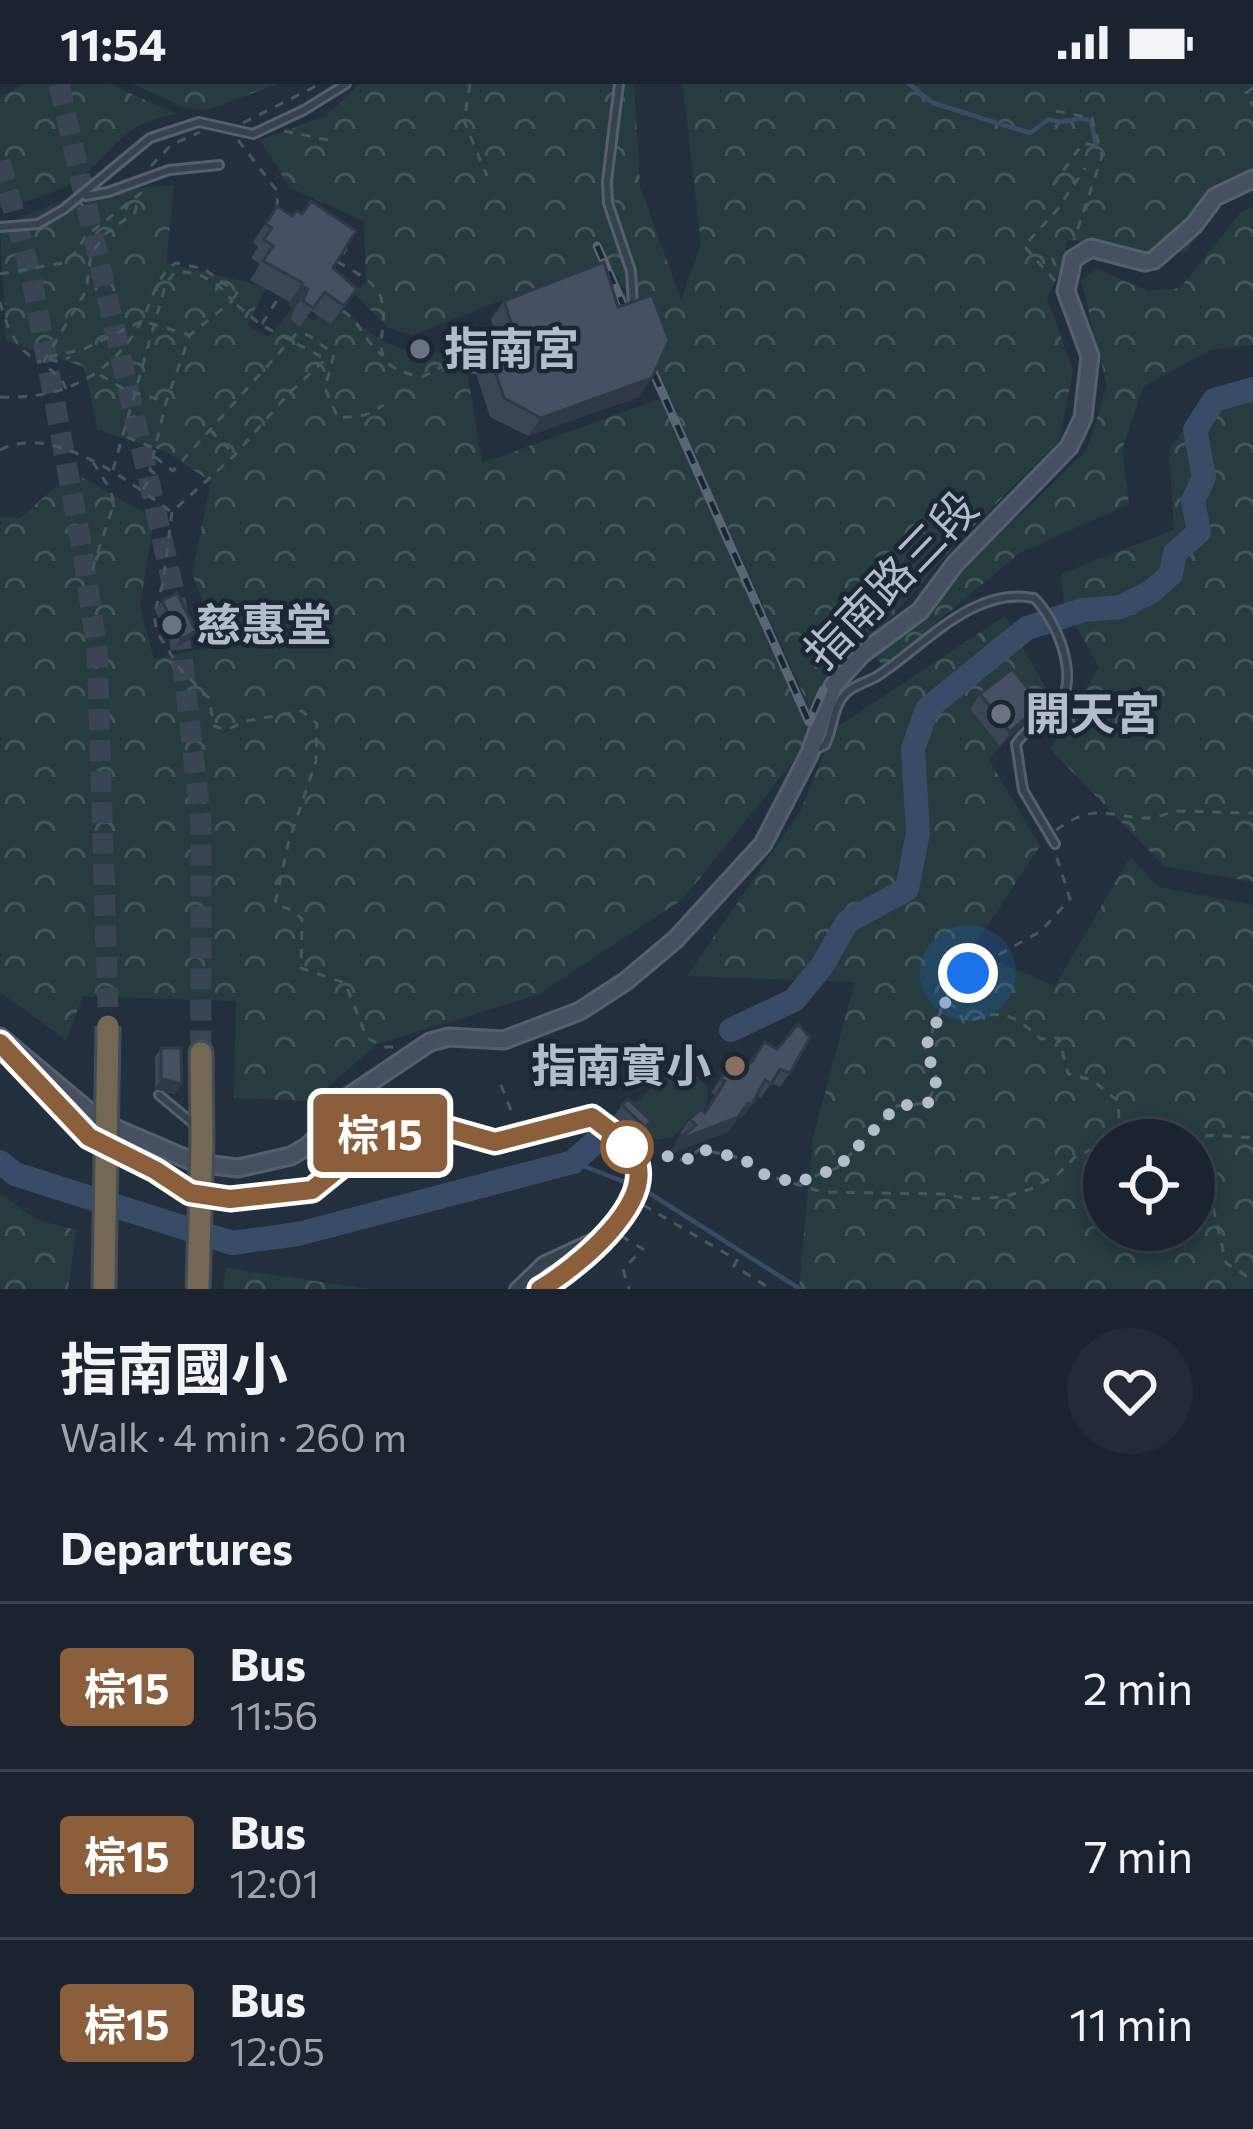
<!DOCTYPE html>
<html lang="en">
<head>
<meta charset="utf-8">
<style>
  :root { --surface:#1b232e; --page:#242b36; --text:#f1f3f6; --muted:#a0a4aa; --line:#39404a }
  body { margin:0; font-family:Commissioner,"Noto Sans TC",sans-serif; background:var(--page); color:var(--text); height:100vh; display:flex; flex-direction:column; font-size:45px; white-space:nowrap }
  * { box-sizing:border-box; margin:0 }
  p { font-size:39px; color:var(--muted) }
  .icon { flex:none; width:66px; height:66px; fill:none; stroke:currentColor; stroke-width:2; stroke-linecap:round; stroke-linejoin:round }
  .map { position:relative; height:1205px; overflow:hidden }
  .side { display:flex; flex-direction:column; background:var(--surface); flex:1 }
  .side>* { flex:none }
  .badge { padding:0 24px; border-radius:9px; font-size:42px; line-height:78px }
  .fabs { position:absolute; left:1083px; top:1035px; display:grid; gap:24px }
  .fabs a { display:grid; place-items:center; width:132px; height:132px; border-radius:50%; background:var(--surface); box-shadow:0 6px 18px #0003,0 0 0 3px var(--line); font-size:60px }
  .you { position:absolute; width:60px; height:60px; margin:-30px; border:9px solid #fff; border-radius:50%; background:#1a73e8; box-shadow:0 0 0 18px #1a73e833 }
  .map>.badge { position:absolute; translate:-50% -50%; box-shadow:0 0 0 6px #fff }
  h2 { padding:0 60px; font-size:45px; line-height:108px }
  .round { display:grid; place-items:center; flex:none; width:126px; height:126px; border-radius:63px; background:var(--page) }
  .summary { display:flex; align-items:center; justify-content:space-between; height:204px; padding:0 60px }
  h1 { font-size:57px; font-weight:700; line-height:90px }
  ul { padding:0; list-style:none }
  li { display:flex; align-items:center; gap:36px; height:168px; padding:0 60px; border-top:3px solid var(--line) }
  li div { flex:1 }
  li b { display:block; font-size:45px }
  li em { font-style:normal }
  li .badge { min-width:132px; font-weight:700; text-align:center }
  .status { display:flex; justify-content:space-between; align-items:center; height:84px; padding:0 60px; background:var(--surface); direction:ltr }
  .status svg { height:33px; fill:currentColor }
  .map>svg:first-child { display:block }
  .forest { fill:url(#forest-crowns); fill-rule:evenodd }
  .park { fill:#263c3f }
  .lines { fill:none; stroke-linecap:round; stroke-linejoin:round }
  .stream { stroke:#394c67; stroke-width:4.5 }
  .river { stroke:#394c67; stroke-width:24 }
  .highway-tunnel { stroke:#3a4453; stroke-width:21; stroke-dasharray:21 10; stroke-linecap:butt }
  .lane-casing { stroke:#565f6c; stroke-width:12 }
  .street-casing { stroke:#565f6c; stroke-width:16 }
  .secondary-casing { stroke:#565f6c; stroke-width:21 }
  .highway-casing { stroke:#434c59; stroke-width:27 }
  .path { stroke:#44595c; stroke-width:3; stroke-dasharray:9 9; stroke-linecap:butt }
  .lane { stroke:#38414e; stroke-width:6 }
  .street { stroke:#38414e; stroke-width:10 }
  .secondary { stroke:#465061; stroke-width:15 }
  .highway { stroke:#746855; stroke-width:21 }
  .rail-casing { stroke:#5a6575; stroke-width:9 }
  .rail { stroke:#1d2633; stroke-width:4.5; stroke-dasharray:14; stroke-linecap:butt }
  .highway-bridge-casing { stroke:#434c59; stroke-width:27; stroke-linecap:butt }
  .highway-bridge { stroke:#746855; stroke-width:21 }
  .wall { fill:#3b4654 }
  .shaded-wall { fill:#303945 }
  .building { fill:#455162; stroke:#303945; stroke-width:3 }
  .line-casing { stroke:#fff; stroke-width:27 }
  .line { stroke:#8b5e3c; stroke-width:18 }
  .walk { stroke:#b4bcc9; stroke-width:12; stroke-dasharray:0 21.6 }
  .worship-dot { fill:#6b7280; stroke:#1d2633; stroke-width:4.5 }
  .education-dot { fill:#8d6e63; stroke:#1d2633; stroke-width:4.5 }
  .stop-dot { fill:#fff; stroke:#8b5e3c; stroke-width:6 }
  .labels { text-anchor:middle; stroke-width:9; stroke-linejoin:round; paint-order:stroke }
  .poi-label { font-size:45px; font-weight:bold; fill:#b4bcc9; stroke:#1d2633; text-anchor:start }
  .street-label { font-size:45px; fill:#b4bcc9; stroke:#1d2633 }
</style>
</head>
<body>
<div class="status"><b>11:54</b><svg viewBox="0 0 49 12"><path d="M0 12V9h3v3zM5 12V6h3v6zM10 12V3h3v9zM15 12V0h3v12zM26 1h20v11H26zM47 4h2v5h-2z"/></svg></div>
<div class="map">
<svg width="1253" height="1205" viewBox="0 0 1253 1205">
  <defs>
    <pattern id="forest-crowns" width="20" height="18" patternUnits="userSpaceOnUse" patternTransform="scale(3)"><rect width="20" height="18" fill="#263c3f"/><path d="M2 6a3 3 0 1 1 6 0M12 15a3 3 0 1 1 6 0" fill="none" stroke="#435659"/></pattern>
  </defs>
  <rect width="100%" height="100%" fill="#242f3e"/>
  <path class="forest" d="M25 0H109L177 30C123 38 119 62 82 92 63 108 24 118 0 124V13Z
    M133 0H278L207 26 186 24Z
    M359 0H634L640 102 681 216 701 160 683 0H1253V105L1224 117 1186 168 1126 169 1104 161 1067 156 1062 182 1047 214 1073 287 1059 357 957 459 810 625 657 287 666 266 605 176 413 251 388 244 354 209 366 198 364 137 290 104 260 56 326 32Z
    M174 101 166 179 266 203 247 242 269 253 293 223 314 237 331 216C385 261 391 272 464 268L482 379 663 314 805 628V663L683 815 537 911 377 960 312 1017 234 1014 236 917 83 912 66 956 0 908V433L20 434 73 388 154 435 140 522 154 575 220 561 192 490 211 398 167 368 98 346 84 283 6 257 0 142 79 110Z
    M1253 123V261L1210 266 1143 303 1122 366 1129 420 1021 468 884 582 874 572 1087 366 1107 302 1081 196 1097 185 1148 207 1180 204 1241 128Z
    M1253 307V798L1164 782 1050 665 1099 583 1064 522 1061 490 1174 446 1169 365 1207 315Z
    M1005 532 1048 608 989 676 1040 762 971 867 1055 902 1130 773 1159 803 1253 821V1205H799L813 1053 855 898 687 892 800 728 834 645ZM1104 1056H1194V1146H1104Z
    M0 1110 37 1136 76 1146 68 1205H0Z
    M226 1184 369 1205H223Z"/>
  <path class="park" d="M688 972 695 980 689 986 708 1003 707 1022 672 1053 657 1056 642 1047 628 1025Z"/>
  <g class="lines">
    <path class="stream" d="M909 0 933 19 1030 49 1049 35C1065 43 1075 30 1091 37L1096 60
      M573 1078 643 1105 800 1205"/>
    <path class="river" d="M731 946 794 916 822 882 847 838 907 805 918 749 913 665 927 625 1027 544 1083 526 1121 523 1151 508 1171 490 1175 469 1199 448 1193 417 1204 393 1195 346 1214 316 1253 305
      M0 1078 15 1090 232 1159 298 1150 573 1078 612 1043"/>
    <path class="highway-tunnel" d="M59 0 175 512 201 739V969
      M0 77 31 191 82 464 97 566 108 923"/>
    <g class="lane-casing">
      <path id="lane" d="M619 0 607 97 608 119 631 187 633 221
        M86 112 108 108 169 86 219 81
        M0 143 38 140 64 125 150 54 199 38 253 50 304 26 346 0
        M813 667 825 661C834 644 832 623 846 609 855 600 869 598 879 591 926 560 974 502 1034 514 1056 535 1081 594 1058 621 1044 636 1027 643 1016 660L1023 706 1055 760
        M159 1011 195 1041"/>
    </g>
    <g class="street-casing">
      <path id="street" d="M15 974 89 1053 155 1086 190 1109 230 1115 312 1106 403 1032 495 1058 592 1033C606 1043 625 1056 634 1072 659 1116 573 1186 540 1205
        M516 1205 543 1179 603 1151"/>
    </g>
    <g class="secondary-casing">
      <path id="secondary" d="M0 953 103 1039 196 1079 238 1084 291 1072 308 1062 335 1035 348 1013 430 958 449 953 504 956 580 927 626 897 676 855 763 760 810 669 833 602 862 570 920 527 955 480 1069 363 1083 334 1090 272 1066 207 1073 175 1091 164 1145 178 1154 176 1194 141 1215 113 1253 95"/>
    </g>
    <g class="highway-casing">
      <path id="highway" d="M201 969 202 1058"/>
    </g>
    <path class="path" d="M470 0 464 37 487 92
      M1253 4 1246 9 1253 22
      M1056 27 1092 34 1102 72 1074 156
      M243 39 320 0
      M284 47 333 57
      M238 56 278 108 277 122
      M151 82 171 61 200 48
      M1053 101 1083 59 1097 62
      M343 163 346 165 338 178C352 187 376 197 381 214 392 253 357 280 422 293 461 275 435 277 476 289
      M1052 174 1057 185
      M0 190 63 179 77 167 85 153 142 108
      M1055 197 1024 162 1057 126 1085 84
      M0 218C7 243 16 268 41 278
      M620 226 617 215 625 212
      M343 227C362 240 364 257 383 272
      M262 240 279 213
      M49 273 84 265 142 237 190 251
      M49 275 59 278 70 273
      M100 291 124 305 163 317
      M66 305 62 296 43 279 86 207 91 171 104 151 135 128 138 116
      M0 313C62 316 113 291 142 236 153 216 156 191 176 179L204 185 237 209 232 217 261 241 326 275 289 309 235 371 173 427
      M210 346 233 369
      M127 353 151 363
      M0 366C52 338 130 398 170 427
      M155 373 173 387 296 250 308 251 334 270 325 304 338 334 365 331 384 321
      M113 386 166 199 175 188C196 185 222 200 232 217L190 251 166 318 150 386 154 389 142 407
      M172 428 163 499 154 531 157 548 180 585 209 614 214 642 226 646 246 637 302 627 317 640 316 677 288 760 275 820 294 827 302 835 301 884 345 899 367 954 385 963H394
      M92 486 114 419 110 405 93 378
      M1056 746C1070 736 1084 728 1103 729 1126 730 1149 741 1172 727L1253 729
      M948 919 958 925 964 939C1001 924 1012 929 1041 955L1059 954 1068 990 1092 996 1118 1017 1120 1056
      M501 1001 514 1034
      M1197 1054 1226 1179 1253 1196
      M1169 1056 1216 1051 1253 1054
      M645 1066 685 1077 700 1065 744 1075 760 1089 822 1108 943 1110 969 1115 1003 1113 1031 1105 1058 1090 1076 1072 1104 1061
      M798 1098 837 1084 897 1022 928 1019 937 995 925 964 951 903 968 888 1041 847 1070 815 1056 771
      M643 1121 737 1176 734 1182 771 1205
      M621 1152 643 1165 623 1185 629 1205"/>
    <use href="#lane" class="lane"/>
    <use href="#street" class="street"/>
    <use href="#secondary" class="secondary"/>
    <use href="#highway" class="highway"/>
    <g class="rail-casing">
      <path id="rail" d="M597 162 809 638 823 606"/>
    </g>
    <use href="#rail" class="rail"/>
    <g class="highway-bridge-casing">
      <path id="highway-bridge" d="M104 1205 108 942
        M198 1205 202 1058"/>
    </g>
    <use href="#highway-bridge" class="highway-bridge"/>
  </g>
  <path class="wall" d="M277 122 333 184 357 205 331 240 311 227 300 243 290 235 295 224 288 221 290 218 250 196 260 180 251 174 258 163 253 158Z
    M504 217 639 313 528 352 490 333 475 286 488 267 500 263 491 235Z
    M162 517 196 547 189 556 174 564 155 526Z
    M980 610 1031 634 1000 662 970 625Z
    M764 958 790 989 780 1003 771 999 761 1014 756 1011 742 1034 738 1033 729 1047 668 1071 683 1053 680 1049 690 1035 704 1028 715 1011 711 1009 726 986 733 990 749 979Z
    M161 964 182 1000 175 1010 155 1005V973Z
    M622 1021 651 1037 635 1057 612 1035Z"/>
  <path class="shaded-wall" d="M301 202 308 205 295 224 288 221Z
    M652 294 639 313 528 352 541 334Z
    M196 547 189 556 174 564 181 555Z
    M1041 620 1031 634 1000 662 1010 648Z
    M161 995 182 1000 175 1010 155 1005Z
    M748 1019 752 1020 742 1034 738 1033 729 1047 668 1071 677 1057Z"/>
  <path class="building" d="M311 117 356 147 333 184 357 205 344 222 325 208 313 224 303 217 308 205 301 202 303 199 263 177 273 162 264 155 272 144 266 140 277 122 292 132 297 127 302 130Z
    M604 178 618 223 652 211 669 256 652 294 541 334 504 314 488 267 517 257 504 217Z
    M177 509 196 547 181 555 162 517Z
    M1012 585 1041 620 1010 648 980 610Z
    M798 940 810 953 790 989 780 985 771 1000 765 996 752 1020 748 1019 738 1033 677 1057 696 1041 690 1035 701 1025 705 1029 725 997 721 995 726 986 733 990 752 978 764 958 777 965Z
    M161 964H181L182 1000 161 995Z
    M628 1015 651 1037 645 1043 622 1021Z"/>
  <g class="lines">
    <g class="line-casing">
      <path id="line" d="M0 959 89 1053 155 1086 190 1109 230 1115 312 1106 403 1032 495 1058 592 1033C606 1044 625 1056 634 1072 659 1118 573 1186 540 1205"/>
    </g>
    <use href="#line" class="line"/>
    <path class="walk" d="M627 1063 631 1067 644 1066 685 1077 700 1065 744 1075 760 1089 796 1099 837 1084 897 1022 928 1019 937 995 925 964 952 904 968 889"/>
  </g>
  <g class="worship-dot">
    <circle cx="420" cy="265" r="12"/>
    <circle cx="172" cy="541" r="12"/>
    <circle cx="1001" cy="630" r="12"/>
  </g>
  <circle class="education-dot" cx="735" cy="982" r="12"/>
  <circle class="stop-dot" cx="627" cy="1063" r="24"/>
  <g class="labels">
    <g class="poi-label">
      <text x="444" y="281">指南宮</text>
      <text x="196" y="557">慈惠堂</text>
      <text x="1025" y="646">開天宮</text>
      <text x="711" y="998" text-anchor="end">指南實小</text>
    </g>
    <g class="street-label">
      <text transform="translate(891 496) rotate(-46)" y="16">指南路三段</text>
    </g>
  </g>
</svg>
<div class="fabs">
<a><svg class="icon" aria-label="locate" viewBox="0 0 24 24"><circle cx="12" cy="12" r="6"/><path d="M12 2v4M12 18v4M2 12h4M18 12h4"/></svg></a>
</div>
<div class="you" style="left:968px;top:889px"></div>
<b class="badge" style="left:380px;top:1049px;background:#8b5e3c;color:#fff">棕15</b>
</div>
<section class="side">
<div class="summary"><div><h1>指南國小</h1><p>Walk · 4 min · 260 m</p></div><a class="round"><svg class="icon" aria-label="heart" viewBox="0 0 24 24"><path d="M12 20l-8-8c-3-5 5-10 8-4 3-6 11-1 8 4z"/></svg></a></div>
<h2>Departures</h2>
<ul>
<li><span class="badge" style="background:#8b5e3c;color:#fff">棕15</span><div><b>Bus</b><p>11:56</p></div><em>2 min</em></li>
<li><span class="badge" style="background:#8b5e3c;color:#fff">棕15</span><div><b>Bus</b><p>12:01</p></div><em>7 min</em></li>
<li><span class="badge" style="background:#8b5e3c;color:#fff">棕15</span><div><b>Bus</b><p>12:05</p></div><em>11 min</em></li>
</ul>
</section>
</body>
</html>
